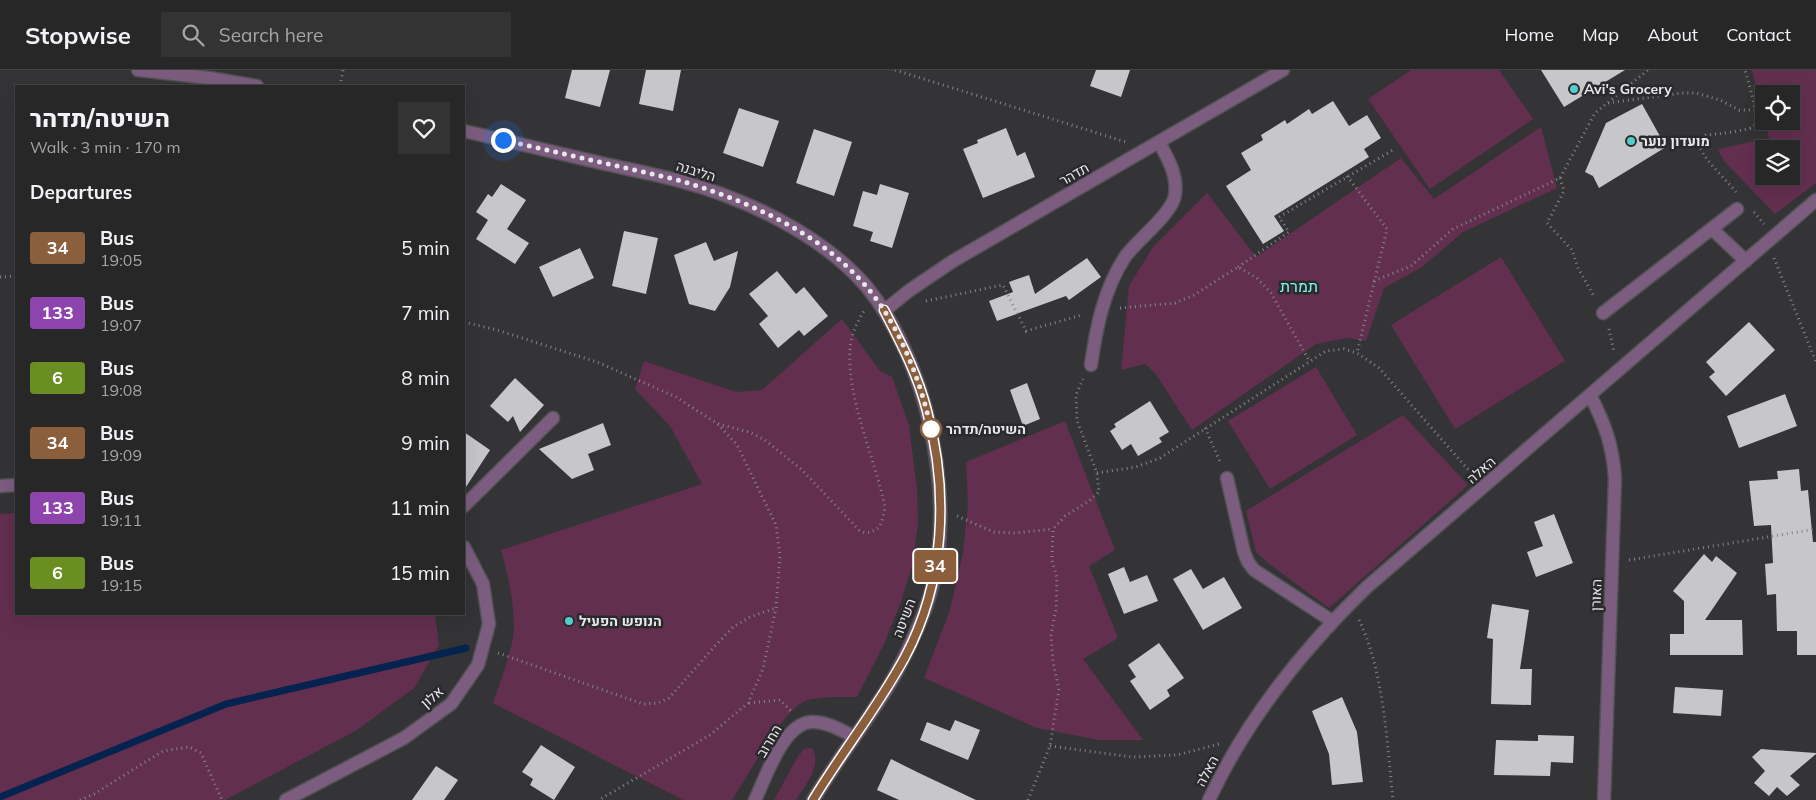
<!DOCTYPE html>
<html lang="en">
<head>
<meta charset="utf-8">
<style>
  :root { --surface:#272728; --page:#333334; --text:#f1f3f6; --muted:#a4a5a8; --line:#434445 }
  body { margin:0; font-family:Mulish,Heebo,sans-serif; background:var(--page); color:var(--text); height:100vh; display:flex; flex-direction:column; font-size:19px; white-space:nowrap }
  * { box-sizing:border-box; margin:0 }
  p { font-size:16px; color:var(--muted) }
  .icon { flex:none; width:28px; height:28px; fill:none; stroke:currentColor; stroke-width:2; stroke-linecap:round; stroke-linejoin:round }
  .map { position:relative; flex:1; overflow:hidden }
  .sheet { position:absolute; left:15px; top:15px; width:450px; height:530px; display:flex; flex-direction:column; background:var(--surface); border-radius:0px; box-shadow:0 5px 20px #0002,0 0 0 1px var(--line) }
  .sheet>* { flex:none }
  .badge { padding:0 10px; border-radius:4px; font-size:18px; line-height:32px }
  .tools { position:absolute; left:1755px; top:15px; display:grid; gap:10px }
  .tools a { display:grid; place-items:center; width:45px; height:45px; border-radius:0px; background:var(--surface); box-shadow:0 5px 20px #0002,0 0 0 1px var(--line); font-size:25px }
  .you { position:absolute; width:25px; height:25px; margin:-12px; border:4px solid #fff; border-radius:50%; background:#1a73e8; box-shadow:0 0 0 8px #1a73e833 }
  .map>.badge { position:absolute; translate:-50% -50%; box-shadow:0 0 0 2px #fff }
  h2 { padding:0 15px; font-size:19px; line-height:45px }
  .round { display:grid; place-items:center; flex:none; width:52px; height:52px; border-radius:0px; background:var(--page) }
  .headline { display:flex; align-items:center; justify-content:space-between; height:85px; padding:0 15px }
  h1 { font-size:24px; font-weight:800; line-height:38px }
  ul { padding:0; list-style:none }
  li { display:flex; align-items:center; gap:15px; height:65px; padding:0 15px }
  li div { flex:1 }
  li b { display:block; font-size:19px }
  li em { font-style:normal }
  li .badge { min-width:55px; font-weight:700; text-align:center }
  header { display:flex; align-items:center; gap:30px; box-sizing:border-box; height:70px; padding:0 25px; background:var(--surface); border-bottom:1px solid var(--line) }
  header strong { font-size:24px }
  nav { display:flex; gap:28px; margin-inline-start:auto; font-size:18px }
  .search { width:350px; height:45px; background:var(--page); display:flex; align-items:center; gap:12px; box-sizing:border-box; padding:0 18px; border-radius:0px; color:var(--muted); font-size:19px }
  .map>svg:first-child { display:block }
  .green { fill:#632f4f; fill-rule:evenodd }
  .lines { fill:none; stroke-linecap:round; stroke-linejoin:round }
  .stream { stroke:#04234f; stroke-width:7 }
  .building { fill:#c7c7ca }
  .minor-casing { stroke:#515153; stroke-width:15 }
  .path { stroke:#858486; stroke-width:3; stroke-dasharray:1 4; stroke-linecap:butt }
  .minor { stroke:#7c5d80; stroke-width:12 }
  .line-casing { stroke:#fff; stroke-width:11 }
  .line { stroke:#8b5e3c; stroke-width:8 }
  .walk { stroke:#e8e7e9; stroke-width:5; stroke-dasharray:0 9 }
  .poi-dot { fill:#53cdcb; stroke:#2a2a2c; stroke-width:2 }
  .stop-dot { fill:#fff; stroke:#8b5e3c; stroke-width:2.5 }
  .labels { text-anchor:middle; stroke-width:5; stroke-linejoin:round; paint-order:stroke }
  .poi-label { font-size:14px; font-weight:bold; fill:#e8e7e9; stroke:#2a2a2c; text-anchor:start }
  .street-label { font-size:14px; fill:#e8e7e9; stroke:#2a2a2c }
  .stop-label { font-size:14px; font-weight:bold; fill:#e8e7e9; stroke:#2a2a2c; text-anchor:start }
  .quarter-label { font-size:16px; fill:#84f0ee; stroke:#2a2a2c }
</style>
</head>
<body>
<header>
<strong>Stopwise</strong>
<div class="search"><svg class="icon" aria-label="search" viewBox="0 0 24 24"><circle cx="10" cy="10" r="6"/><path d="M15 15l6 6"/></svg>Search here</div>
<nav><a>Home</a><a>Map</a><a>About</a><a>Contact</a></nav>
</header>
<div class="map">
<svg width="1816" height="730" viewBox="0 0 1816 730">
  <rect width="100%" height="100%" fill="#343436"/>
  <path class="green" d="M1411 0H1499L1533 49 1430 119 1368 29Z
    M1752 0H1816V113L1775 144 1724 91 1718 79 1769 68 1765 51H1791V24H1764V47ZM1764 79H1791V106H1764Z
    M1541 57 1557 118 1463 162 1422 197 1384 218 1366 271 1347 268 1316 274 1192 360 1155 303 1145 294 1121 300 1129 216 1153 177 1207 123 1256 187 1401 88 1434 129Z
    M1501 187 1565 291 1455 359 1391 255Z
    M842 249 880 301 892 307 909 355 917 419 918 453 912 497 899 537 884 574 857 627C845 627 812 626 803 632 780 645 748 706 732 730H683L493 633C500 612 514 578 514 557 514 531 508 505 501 480L702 414 670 356 635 319 644 291 736 322 762 320Z
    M1316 297 1357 365 1270 419 1228 351Z
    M1403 345 1468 415 1329 538 1268 493 1256 482 1246 441Z
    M1065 351 1115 480 1089 496 1118 568 1083 589 1143 670H1099L1037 658 924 608 950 540 963 482 968 436 966 392Z
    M16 443V544H435L439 575 414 618 357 660 225 730H0V444Z
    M812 678C823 695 805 715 796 730H774L797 688 804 679Z"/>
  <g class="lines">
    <path class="stream" d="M0 727 226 634 466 578"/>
  </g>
  <path class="building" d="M572 0H610L600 37 565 28Z
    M646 0H681L673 41 639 34Z
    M1096 0H1130L1121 27 1090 16Z
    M1541 0H1625L1564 37Z
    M1333 31 1349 56 1367 45 1381 68 1364 79 1369 87 1274 146 1284 161 1263 174 1226 116 1251 100 1241 83 1263 70 1261 65 1285 50 1287 54 1309 39 1312 44Z
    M1642 34 1666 77 1599 118 1593 106 1585 102 1606 53Z
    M739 38 779 51 763 97 723 83Z
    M1006 58 1017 86 1025 82 1035 107 983 128 963 79 978 73 977 70Z
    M814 59 852 72 834 126 796 113Z
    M501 114 526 130 507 159 529 173 515 194 476 169 488 150 476 142 488 124 492 127Z
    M880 114 909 123 892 178 870 171 873 162 853 156 863 121 877 125Z
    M624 161 658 168 646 224 612 216Z
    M706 172 714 191 738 181 730 217 715 241 689 234 674 185Z
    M580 178 594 208 553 227 539 197Z
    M1087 188 1101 207 1069 230 1066 226 997 251 989 231 1013 222 1009 212 1029 205 1035 224Z
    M777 201 796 224 804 217 828 246 804 266 799 260 778 278 759 254 768 246 749 224Z
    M1749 252 1775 280 1726 326 1709 307 1715 302 1706 292Z
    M515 308 544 335 520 362 513 346 508 352 490 336Z
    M1027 313 1040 349 1023 356 1010 320Z
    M1785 324 1797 356 1739 378 1727 346Z
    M1150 331 1169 362 1159 368 1162 372 1138 386 1131 374 1122 380 1110 361 1116 357 1114 354Z
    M603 353 611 375 588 384 594 400 572 409 539 379Z
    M464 362 490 380 464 420Z
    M1799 399 1801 421 1808 420 1813 472H1816V585H1797V561H1777L1776 524 1767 525 1765 494 1773 493 1771 455 1754 456 1749 411 1778 409 1777 401Z
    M1554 444 1573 493 1536 507 1527 482 1543 476 1534 452Z
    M1704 484 1712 492 1716 486 1737 503 1705 550H1742L1743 585H1670V564H1684V531L1673 521Z
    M1124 497 1130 512 1147 505 1158 531 1124 544 1108 504Z
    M1191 499 1203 519 1224 507 1242 538 1203 560 1173 509Z
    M1492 534 1529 540 1520 599H1532L1531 635 1491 634 1493 569 1487 568Z
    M1159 573 1184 608 1167 620 1170 626 1150 640 1130 611 1136 607 1128 595Z
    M1675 617 1723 620 1721 646 1673 643Z
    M1342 627 1357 662 1363 712 1332 715 1329 684 1312 641Z
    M955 650 980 660 968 690 920 670 927 652 950 661Z
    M1538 665 1574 666 1573 693 1551 692 1550 706 1494 705 1496 670 1538 671Z
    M541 675 575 697 554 730 530 715 533 709 522 702Z
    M1761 679 1816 683V684L1790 706 1800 715 1787 726 1777 717 1769 726 1754 713 1765 701 1752 687Z
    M891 689 917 702 976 730H899L877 720Z
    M436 696 458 710 444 730H412Z"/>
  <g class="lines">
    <g class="minor-casing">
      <path id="minor" d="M138 0 209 8 257 16
        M464 61C510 72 555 82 601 93 627 99 654 104 680 111 744 128 821 164 866 216 897 253 920 309 930 356 943 416 946 481 925 540 912 573 897 605 877 634 856 666 833 697 813 730
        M1712 159 1746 191
        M885 240 910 220 953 191 1283 0
        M1603 243 1737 139
        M1091 295C1096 258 1104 219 1125 187 1136 171 1173 143 1175 125 1178 105 1168 89 1159 72
        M1590 325C1605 354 1613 376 1615 409L1604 730
        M1227 408 1244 482 1248 492 1254 500 1332 551
        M0 416 16 415
        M464 436 553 348
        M286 730 404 668 451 634 478 595 489 554 483 514 464 477
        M755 730C766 707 783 654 811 652 826 651 841 660 854 667
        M1209 730C1247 648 1303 579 1367 517L1816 130"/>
    </g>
    <path class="path" d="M895 0 1126 72
      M340 16 343 0
      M1608 33 1682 23H1696L1720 30 1739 40H1755
      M1347 106 1387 159 1357 283
      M1560 108 1564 121 1547 153 1572 180 1578 198 1595 228
      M1736 122C1729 113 1704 89 1701 79 1700 74 1703 70 1706 65 1716 64 1746 61 1753 57 1762 50 1747 10 1745 0
      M1754 142 1764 154
      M1774 188 1816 292
      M1238 197 1289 162 1279 147 1393 80
      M0 207 16 206
      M1374 211 1411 196 1453 159 1560 108 1595 43 1648 0
      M926 231 1003 215 1026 261 1082 245
      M1120 238 1175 233 1194 225 1238 197 1257 208 1271 223 1310 292
      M464 252 497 260 597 292 676 327 718 354 737 375 776 455 780 486 776 538 763 599 748 633 710 665 599 730
      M1609 259 1614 282
      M718 354 749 362 765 370 802 400 859 460 865 463C882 461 882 451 885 437 875 388 847 330 850 280 850 267 857 252 864 241
      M1205 358 1221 394
      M1097 403 1136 397 1160 388 1326 281 1344 279 1357 283 1379 298 1472 404
      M957 446 994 462 1015 463 1053 459
      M1629 490 1816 459
      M1359 550C1384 601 1387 674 1393 730
      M498 583 643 634 658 633 669 628 715 576 733 557 750 547 776 538
      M749 633 780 630 792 642
      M1050 676 1132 687 1177 685 1219 674
      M80 730 94 724 163 681 189 677 201 683 222 730
      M1028 730 1050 676 1059 619 1053 592 1051 564 1056 539 1057 508 1052 490 1053 459 1065 446 1089 431 1099 422 1097 403 1077 351 1076 325 1083 309"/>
    <use href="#minor" class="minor"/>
  </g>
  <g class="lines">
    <g class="line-casing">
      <path id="line" d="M813 730C842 682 878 637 905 587 945 512 949 422 927 341 918 305 901 273 884 240"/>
    </g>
    <use href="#line" class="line"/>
    <path class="walk" d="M503 70 678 110C745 130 818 161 865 215 898 252 921 311 931 359"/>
  </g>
  <g class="poi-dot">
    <circle cx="1574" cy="19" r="5"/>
    <circle cx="1631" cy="71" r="5"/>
    <circle cx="569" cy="551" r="5"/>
  </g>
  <circle class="stop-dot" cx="931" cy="359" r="10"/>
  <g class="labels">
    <g class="poi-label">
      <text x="1584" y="24">Avi's Grocery</text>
      <text x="1641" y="76">מועדון נוער</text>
      <text x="579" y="556">הנופש הפעיל</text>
    </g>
    <g class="street-label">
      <text transform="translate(696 101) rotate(17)" y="5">הליבנה</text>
      <text transform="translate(1074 104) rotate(-30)" y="5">תדהר</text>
      <text transform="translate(1481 400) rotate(-41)" y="5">האלה</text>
      <text transform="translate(1596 525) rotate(-88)" y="5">האורן</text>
      <text transform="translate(904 548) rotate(-69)" y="5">השיטה</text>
      <text transform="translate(432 627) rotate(-41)" y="5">אלון</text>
      <text transform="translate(769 671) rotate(-59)" y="5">החרוב</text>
      <text transform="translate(1207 701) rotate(-62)" y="5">האלה</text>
    </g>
    <g class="stop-label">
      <text x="946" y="364">השיטה/תדהר</text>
    </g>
    <g class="quarter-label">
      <text x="1299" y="222">תמרת</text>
    </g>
  </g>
</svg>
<div class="tools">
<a><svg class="icon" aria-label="locate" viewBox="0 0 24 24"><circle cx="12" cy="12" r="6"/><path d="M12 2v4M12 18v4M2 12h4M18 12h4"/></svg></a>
<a><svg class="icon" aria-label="layers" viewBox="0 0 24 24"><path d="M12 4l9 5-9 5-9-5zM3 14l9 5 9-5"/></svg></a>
</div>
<div class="you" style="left:503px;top:70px"></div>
<b class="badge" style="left:935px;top:496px;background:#8b5e3c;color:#fff">34</b>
<section class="sheet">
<div class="headline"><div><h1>השיטה/תדהר</h1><p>Walk · 3 min · 170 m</p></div><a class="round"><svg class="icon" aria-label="heart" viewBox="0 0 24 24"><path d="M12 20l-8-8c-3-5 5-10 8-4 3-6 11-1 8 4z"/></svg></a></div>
<h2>Departures</h2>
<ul>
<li><span class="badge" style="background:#8b5e3c;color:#fff">34</span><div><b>Bus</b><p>19:05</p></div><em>5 min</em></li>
<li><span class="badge" style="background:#8e44ad;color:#fff">133</span><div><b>Bus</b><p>19:07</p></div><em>7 min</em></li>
<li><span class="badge" style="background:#6b8e23;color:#fff">6</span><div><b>Bus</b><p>19:08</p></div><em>8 min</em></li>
<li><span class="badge" style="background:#8b5e3c;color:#fff">34</span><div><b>Bus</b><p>19:09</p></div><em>9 min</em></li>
<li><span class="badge" style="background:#8e44ad;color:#fff">133</span><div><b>Bus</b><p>19:11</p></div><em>11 min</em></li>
<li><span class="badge" style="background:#6b8e23;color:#fff">6</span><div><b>Bus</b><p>19:15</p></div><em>15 min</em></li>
</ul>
</section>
</div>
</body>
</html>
